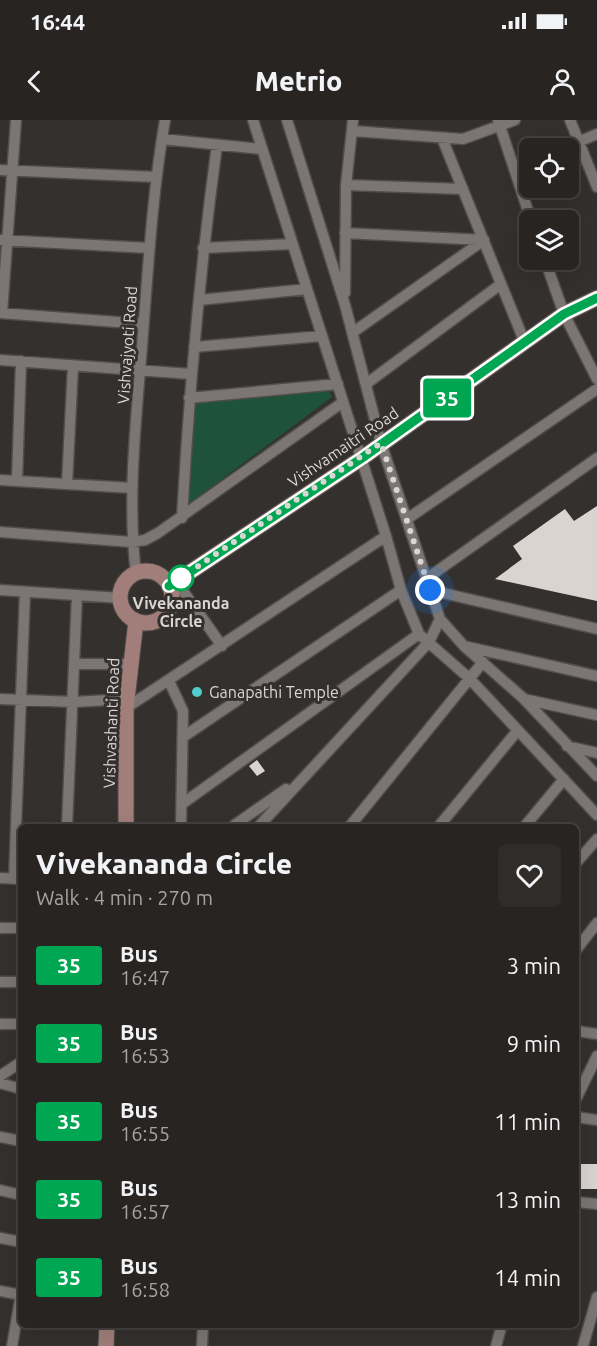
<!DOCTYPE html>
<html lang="en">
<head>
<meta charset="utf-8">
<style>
  :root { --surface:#272422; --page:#2f2c2a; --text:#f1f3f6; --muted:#a4a4a5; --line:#434140 }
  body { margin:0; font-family:Ubuntu,sans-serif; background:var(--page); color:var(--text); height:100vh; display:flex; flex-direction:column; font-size:22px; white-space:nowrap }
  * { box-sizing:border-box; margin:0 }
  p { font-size:20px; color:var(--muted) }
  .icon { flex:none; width:33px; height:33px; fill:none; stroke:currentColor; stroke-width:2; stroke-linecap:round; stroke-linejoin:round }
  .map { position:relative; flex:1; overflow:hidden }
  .details { position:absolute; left:18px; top:704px; width:561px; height:504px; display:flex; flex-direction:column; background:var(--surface); border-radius:9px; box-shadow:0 6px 24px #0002,0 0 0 2px var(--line) }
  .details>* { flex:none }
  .badge { padding:0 12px; border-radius:4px; font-size:21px; line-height:39px }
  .tools { position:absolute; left:519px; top:18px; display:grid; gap:12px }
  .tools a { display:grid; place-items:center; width:60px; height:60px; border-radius:9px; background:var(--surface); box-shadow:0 6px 24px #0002,0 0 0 2px var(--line); font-size:30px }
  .you { position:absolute; width:30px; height:30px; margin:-15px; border:4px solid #fff; border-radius:50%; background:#1a73e8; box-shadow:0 0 0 9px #1a73e833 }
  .map>.badge { position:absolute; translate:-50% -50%; box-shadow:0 0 0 3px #fff }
  .round { display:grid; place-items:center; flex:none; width:63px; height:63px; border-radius:9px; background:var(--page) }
  .overview { display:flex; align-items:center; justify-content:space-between; height:102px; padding:0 18px }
  h1 { font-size:28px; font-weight:800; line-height:45px }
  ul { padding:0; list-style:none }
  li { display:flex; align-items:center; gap:18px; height:78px; padding:0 18px }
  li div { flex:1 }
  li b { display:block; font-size:22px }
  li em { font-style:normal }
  li .badge { min-width:66px; font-weight:700; text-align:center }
  .status { display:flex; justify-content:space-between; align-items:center; height:42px; padding:0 30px; background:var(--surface); direction:ltr }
  .status svg { height:16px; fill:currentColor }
  header { display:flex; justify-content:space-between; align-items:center; height:78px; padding:0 18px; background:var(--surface); font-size:27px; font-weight:800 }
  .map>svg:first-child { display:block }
  .green { fill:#1f5339 }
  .building { fill:#dad4d1 }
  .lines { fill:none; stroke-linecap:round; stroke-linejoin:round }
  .street-casing { stroke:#514d4b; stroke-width:13 }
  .secondary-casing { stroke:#514d4b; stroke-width:17 }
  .street { stroke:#7b7673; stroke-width:10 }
  .secondary { stroke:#a17e79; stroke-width:15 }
  .line-casing { stroke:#fff; stroke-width:14 }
  .line { stroke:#00a651; stroke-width:9 }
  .walk { stroke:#d9d6d4; stroke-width:6; stroke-dasharray:0 10.8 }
  .stop-dot { fill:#fff; stroke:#00a651; stroke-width:3 }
  .poi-dot { fill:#52cdcd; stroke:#34302d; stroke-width:2 }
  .labels { text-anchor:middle; stroke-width:6; stroke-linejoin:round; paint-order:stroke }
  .street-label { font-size:16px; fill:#d9d6d4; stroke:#34302d }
  .stop-label { font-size:16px; font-weight:bold; fill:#d9d6d4; stroke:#34302d }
  .poi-label { font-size:16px; fill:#d9d6d4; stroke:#34302d; text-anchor:start }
</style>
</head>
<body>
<div class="status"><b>16:44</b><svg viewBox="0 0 49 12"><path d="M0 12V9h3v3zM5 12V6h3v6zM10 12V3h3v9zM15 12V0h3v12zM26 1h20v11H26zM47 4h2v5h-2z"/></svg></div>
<header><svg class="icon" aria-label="back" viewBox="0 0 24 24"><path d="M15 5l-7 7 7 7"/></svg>Metrio<svg class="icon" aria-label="person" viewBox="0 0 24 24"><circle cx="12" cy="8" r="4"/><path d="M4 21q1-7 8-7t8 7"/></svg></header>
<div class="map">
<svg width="597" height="1226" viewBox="0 0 597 1226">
  <rect width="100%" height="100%" fill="#34302d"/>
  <path class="green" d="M328 269 332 277 186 386 196 282Z"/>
  <path class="building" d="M597 386V481L495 459 522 439 513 426 565 389 574 401Z
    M257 640 265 651 257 656 249 646Z
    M581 1044H597V1069H580Z"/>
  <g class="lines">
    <g class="street-casing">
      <path id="street" d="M253 0 386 416 401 470 419 514 470 559 597 695
        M287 0 345 185 381 323 440 499 464 526 523 578 597 656
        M498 0 531 100
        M570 0 597 67
        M353 11 463 19 515 0
        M442 18 525 223
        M162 19 261 29
        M578 22 597 14
        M0 50 156 57
        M346 65 463 69
        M345 113 484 120
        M0 120 149 128
        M203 128 292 124
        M545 140 564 194 597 259
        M345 173 346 65 353 0
        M199 180 307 169
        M0 193 143 204
        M2 193 16 0
        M352 213 484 120
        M194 227 322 216
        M0 240 191 254
        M366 264 501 164
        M189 278 338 264
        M0 360 132 368
        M17 361 21 241
        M67 364 73 246
        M182 398C189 273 200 149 217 25
        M407 399 597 269
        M0 412 132 422 145 420 158 413 343 282
        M136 454C127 378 136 302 142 226 148 151 152 75 165 0
        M426 459 597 338
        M176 461 222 526
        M0 470 121 478
        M430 470 597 509
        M468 527 597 556
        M75 544H130
        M169 561 183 591 181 706
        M0 579 74 582 127 579
        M524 579 597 595
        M126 588 386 416
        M183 617 401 470
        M567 626 597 633
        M182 684 419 514
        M67 706 77 475
        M233 706 286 669
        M259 706 429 522 440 499
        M350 706 483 542
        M439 706 518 610
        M525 706 564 659
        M576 743 597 719
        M0 758 21 759
        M14 759 25 472
        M0 808H21
        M576 830 597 803
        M0 862H21
        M0 904H21
        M576 911 597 914
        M0 956 21 942
        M0 963 21 969
        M576 979 597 936
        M576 997 597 1000
        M0 1017 21 1021
        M0 1070 21 1075
        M576 1082 597 1084
        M0 1118 21 1122
        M0 1171 21 1175
        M12 1226 21 1174
        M202 1226 203 1204
        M496 1226 502 1204
        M583 1226 597 1177"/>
    </g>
    <g class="secondary-casing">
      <path id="secondary" d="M120 477a26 26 0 1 1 52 0a26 26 0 1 1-52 0Z
        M169 466 362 338 564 194 597 178
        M126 706V588L136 501
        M106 1226 107 1204"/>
    </g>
    <use href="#street" class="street"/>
    <use href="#secondary" class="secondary"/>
  </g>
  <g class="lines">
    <g class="line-casing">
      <path id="line" d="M169 466 362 338 564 194 597 178"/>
    </g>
    <use href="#line" class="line"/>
    <path class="walk" d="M181 458 176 461 381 323 430 470"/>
  </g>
  <circle class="stop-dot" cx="181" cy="458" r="12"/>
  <circle class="poi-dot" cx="197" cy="572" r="6"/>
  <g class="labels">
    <g class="street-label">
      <text transform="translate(127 225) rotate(-86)" y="6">Vishvajyoti Road</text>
      <text transform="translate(343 327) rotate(-34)" y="6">Vishvamaitri Road</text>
      <text transform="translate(111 603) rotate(-88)" y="6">Vishvashanti Road</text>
    </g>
    <g class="stop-label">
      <text x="181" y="489">Vivekananda<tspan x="181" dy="18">Circle</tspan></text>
    </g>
    <g class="poi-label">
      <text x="209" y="578">Ganapathi Temple</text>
    </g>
  </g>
</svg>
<div class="tools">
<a><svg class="icon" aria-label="locate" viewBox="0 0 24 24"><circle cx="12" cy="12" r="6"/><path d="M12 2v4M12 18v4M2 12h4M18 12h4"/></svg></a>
<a><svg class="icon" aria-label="layers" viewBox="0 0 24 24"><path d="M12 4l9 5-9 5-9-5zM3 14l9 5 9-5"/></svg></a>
</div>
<div class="you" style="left:430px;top:470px"></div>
<b class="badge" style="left:447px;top:278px;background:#00a651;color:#fff">35</b>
<section class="details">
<div class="overview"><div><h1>Vivekananda Circle</h1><p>Walk · 4 min · 270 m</p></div><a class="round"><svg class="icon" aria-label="heart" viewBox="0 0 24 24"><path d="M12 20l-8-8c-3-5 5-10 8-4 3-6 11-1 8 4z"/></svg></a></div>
<ul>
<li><span class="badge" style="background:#00a651;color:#fff">35</span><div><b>Bus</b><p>16:47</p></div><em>3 min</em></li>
<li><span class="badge" style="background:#00a651;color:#fff">35</span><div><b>Bus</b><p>16:53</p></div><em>9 min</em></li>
<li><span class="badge" style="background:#00a651;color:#fff">35</span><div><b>Bus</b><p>16:55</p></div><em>11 min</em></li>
<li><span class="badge" style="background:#00a651;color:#fff">35</span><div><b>Bus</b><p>16:57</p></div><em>13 min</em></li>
<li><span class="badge" style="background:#00a651;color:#fff">35</span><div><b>Bus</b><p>16:58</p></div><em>14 min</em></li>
</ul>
</section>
</div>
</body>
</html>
